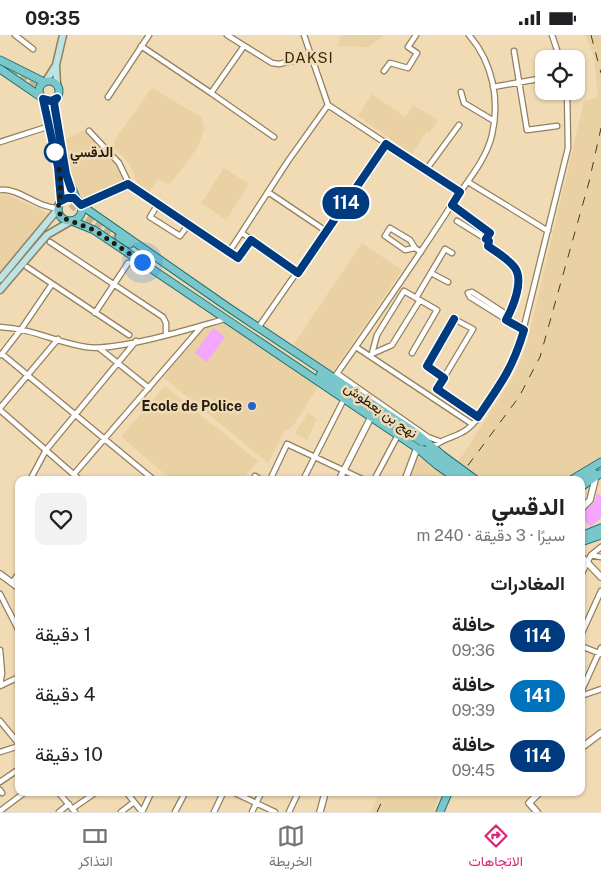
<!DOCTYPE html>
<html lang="ar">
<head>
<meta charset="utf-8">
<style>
  :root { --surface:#fff; --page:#f2f2f2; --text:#202124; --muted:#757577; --line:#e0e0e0; --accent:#db2777 }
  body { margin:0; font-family:"Public Sans",Vazirmatn,sans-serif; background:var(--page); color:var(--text); direction:rtl; height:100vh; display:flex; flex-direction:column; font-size:19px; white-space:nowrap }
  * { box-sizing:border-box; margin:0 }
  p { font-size:16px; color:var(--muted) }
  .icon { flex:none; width:28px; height:28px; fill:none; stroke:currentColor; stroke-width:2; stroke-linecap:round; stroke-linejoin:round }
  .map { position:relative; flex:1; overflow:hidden; direction:ltr }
  .sheet { position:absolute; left:15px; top:441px; width:570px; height:320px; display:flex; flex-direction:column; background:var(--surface); border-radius:10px; box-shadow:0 1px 4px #0004; direction:rtl }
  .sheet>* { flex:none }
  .badge { padding:0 10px; border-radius:16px; font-size:18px; line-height:32px }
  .buttons { position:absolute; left:535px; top:15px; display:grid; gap:10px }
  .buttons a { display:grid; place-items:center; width:50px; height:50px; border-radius:10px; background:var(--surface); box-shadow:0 1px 4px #0004; font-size:25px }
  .you { position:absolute; width:25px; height:25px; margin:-12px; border:4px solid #fff; border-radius:50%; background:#1a73e8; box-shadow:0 0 0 8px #1a73e833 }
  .map>.badge { position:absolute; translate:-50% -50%; box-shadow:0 0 0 2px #fff }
  h2 { padding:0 20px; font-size:19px; line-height:45px }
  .round { display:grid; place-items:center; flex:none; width:52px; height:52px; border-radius:10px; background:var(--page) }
  .head { display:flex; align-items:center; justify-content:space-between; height:85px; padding:0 20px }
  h1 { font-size:24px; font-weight:700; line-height:38px }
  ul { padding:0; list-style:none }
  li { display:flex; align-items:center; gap:15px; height:60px; padding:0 20px }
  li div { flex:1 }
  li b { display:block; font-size:19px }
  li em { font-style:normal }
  li .badge { min-width:55px; font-weight:700; text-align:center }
  .status { display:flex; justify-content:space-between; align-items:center; height:35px; padding:0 25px; background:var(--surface); direction:ltr }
  .status svg { height:14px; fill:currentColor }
  .menu { display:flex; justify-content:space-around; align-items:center; height:70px; border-top:1px solid var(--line); background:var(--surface); font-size:14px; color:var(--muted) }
  .menu a { display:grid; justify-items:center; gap:2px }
  .menu .active { color:var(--accent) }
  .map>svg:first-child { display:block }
  .built { fill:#ead1a4 }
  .green { fill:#f2a6fe }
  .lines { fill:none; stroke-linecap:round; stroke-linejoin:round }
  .primary-tunnel { stroke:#c8b493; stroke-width:7; stroke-dasharray:7 3.5; stroke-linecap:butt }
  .minor-casing { stroke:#937f5c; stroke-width:7 }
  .tertiary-casing { stroke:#937f5c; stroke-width:8 }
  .secondary-casing { stroke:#937f5c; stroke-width:9 }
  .primary-casing { stroke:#217272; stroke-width:9 }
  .minor { stroke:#fff; stroke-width:4.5 }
  .tertiary { stroke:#fff; stroke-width:5.5 }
  .secondary { stroke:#bce3e5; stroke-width:6 }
  .primary { stroke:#7ac7cb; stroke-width:7 }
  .rail { stroke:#443927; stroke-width:1; stroke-dasharray:9 9; stroke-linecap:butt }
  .primary-bridge-casing { stroke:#217272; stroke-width:9; stroke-linecap:butt }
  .primary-bridge { stroke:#7ac7cb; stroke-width:7 }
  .line-casing { stroke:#fff; stroke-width:11 }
  .line { stroke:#003b80; stroke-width:8 }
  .walk { stroke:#221a0c; stroke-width:5; stroke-dasharray:0 9 }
  .stop-dot { fill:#fff; stroke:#003b80; stroke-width:2.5 }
  .poi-dot { fill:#275fcc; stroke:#f1dbb5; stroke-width:2 }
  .labels { text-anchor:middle; stroke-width:5; stroke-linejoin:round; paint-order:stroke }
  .stop-label { font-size:14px; font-weight:bold; fill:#221a0c; stroke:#f1dbb5; text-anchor:start }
  .poi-label { font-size:14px; font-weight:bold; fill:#221a0c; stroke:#f1dbb5; text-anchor:end }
  .street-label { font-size:14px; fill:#221a0c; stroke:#f1dbb5 }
  .neighbourhood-label { font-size:15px; letter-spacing:1px; fill:#3a2906; stroke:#f1dbb5 }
</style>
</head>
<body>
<div class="status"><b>09:35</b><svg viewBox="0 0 49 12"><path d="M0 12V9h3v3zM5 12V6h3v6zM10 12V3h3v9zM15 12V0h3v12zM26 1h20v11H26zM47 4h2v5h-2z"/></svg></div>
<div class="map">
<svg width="601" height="777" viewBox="0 0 601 777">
  <rect width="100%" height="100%" fill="#f1dbb5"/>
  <path class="built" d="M341 0H384L368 12 338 11Z
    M585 0H601V424L564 445H408L416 424 423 423 451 430 460 424 516 337 527 308 584 66 598 62 594 22Z
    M152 53 201 82 204 94 198 112 170 149 158 145 149 157 137 148 129 128 114 113 115 104Z
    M372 59 405 82 413 70 438 85 430 97 427 96 412 119 358 81Z
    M84 95 118 131 125 146 89 165 81 161 69 135 64 105Z
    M224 133 249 149 226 185 201 168Z
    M6 159 50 179 0 240V161Z
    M362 208 402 235 333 337 293 310Z
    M223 287 318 351 293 391 285 396 268 428 163 342 206 292Z
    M165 351 258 426 242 445H172L121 402Z
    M308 378 317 384 307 405 295 398Z
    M379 758H441L433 777H371Z"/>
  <path class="green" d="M213 293 225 302 207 327 195 318Z
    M597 458 601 461V483L591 492 581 483V479L595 466Z"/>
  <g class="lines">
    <path class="primary-tunnel" d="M12 35C54 61 49 70 58 116
      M60 129 69 167 81 179 117 204"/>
    <g class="minor-casing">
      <path id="minor" d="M15 0 33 14
        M227 0 272 28 279 29 310 22
        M304 0 328 70 460 157
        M552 0 560 24
        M141 11 211 58 244 11
        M514 16 527 95 557 91
        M384 36 390 28 408 33 417 18 408 12 416 0
        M493 52 544 43
        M461 57 464 68 494 86
        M211 58 274 102
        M108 62 149 0
        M89 96 119 128 129 149 229 217 288 126 328 70
        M0 107 50 91
        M426 135 459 90
        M468 147 548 196
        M0 155C20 153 37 173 58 173
        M268 157 326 196
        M158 169 150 182 180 201 189 189
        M81 170 129 149
        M452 170 490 198 486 204 489 206 487 211C496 217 509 224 515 233 524 246 513 272 507 285L524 295
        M457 186 486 204
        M242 198 297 238
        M50 207 163 282 166 288V299
        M415 213 405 215 385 201 390 193 410 205 415 213 421 217
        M229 217 239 223 251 205
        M27 232 129 300
        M431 238 448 247
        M416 263 445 214 452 218
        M95 278 128 228
        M507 285 470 262 468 258 472 257 509 281
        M0 292C35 294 54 307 86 312 115 317 193 293 225 284
        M258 293 386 109
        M356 312 472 389
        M99 313 149 353
        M374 318 392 310 420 265
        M2 319 154 445
        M1 320 22 293 52 249
        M371 322 377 300 404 256 437 275 412 318
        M338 339 428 402 439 406
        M334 343C375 284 416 226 454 166 468 145 486 125 492 100 500 65 493 28 469 0
        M444 343 427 331 454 284 473 294 437 354 478 382
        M0 373 58 304
        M0 375 80 445
        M432 413C442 403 455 403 466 395 485 381 507 341 517 320L568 113 567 56
        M74 439 202 291
        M30 445 46 415 136 306
        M253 445 255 441 261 445
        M270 445 287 409 364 445
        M303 445 344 364
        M374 445 398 400
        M591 520 601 522
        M581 540 591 520 601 512
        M12 548 19 538
        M0 559 19 596
        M581 600 601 556
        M581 611 601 619
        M0 615 2 638 0 651
        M0 651 19 642
        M581 657 601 613
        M581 661 601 654
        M0 686 19 709
        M0 717 19 711
        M0 747 19 734
        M0 755 2 758
        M59 758 75 777
        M127 758 142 777 151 758
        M235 758 275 777
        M72 774 95 758
        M0 776 24 758
        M59 777 69 769
        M121 777 134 767
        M175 777 185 758
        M214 777 223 758
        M252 777 261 758
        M289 777 298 758"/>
    </g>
    <g class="tertiary-casing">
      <path id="tertiary" d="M339 445 371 382
        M405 445 417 413
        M581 474 590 465 596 441
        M581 521 601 542
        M0 539 19 553
        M581 713 601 698
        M320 777 325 758
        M537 777 529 768 539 758"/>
    </g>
    <g class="secondary-casing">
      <path id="secondary" d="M56 31 57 49
        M46 46 56 30 63 0
        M0 244 58 174
        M0 255 47 200 71 186"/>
    </g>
    <g class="primary-casing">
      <path id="primary" d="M0 25 44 47
        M0 34 41 62
        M39 56a10 10 0 1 1 20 0a10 10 0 1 1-20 0Z
        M57 63 54 67 66 139 77 165
        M43 64 58 132 61 166
        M58 174a12 12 0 1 1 24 0a12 12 0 1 1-24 0Z
        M81 170 229 273 415 397 442 420
        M72 186 94 195 417 413 437 430
        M119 202 130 209
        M320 340 422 407
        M420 414 428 416 440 426
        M571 445 601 427
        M581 445 594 438
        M581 452 601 438
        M581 501 601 493
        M581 507 601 500
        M440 777 448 758"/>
    </g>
    <use href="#minor" class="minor"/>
    <use href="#tertiary" class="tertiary"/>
    <use href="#secondary" class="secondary"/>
    <use href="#primary" class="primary"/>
    <path class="rail" d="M591 0 601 38
      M457 445 519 362 540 322 589 147 601 93
      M377 777 386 758"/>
    <g class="primary-bridge-casing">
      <path id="primary-bridge" d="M442 420 476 445
        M440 426 466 445
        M437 430 458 445"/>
    </g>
    <use href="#primary-bridge" class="primary-bridge"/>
  </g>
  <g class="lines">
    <g class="line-casing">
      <path id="line" d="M71 154 66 139 55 74 54 67 57 63 51 66 43 64 58 132 61 166 67 163H74L81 170 128 149 238 223 251 205 298 238 386 109 460 157 452 170 490 198 486 204 489 206 488 211C496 217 509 224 515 233 524 246 513 272 506 285L524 295C513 333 500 350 478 382L437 354 444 343 427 331 454 284"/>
    </g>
    <use href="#line" class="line"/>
    <path class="walk" d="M55 117C60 136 63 154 58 173L61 182 94 195 142 227"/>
  </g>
  <circle class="stop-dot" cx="55" cy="117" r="10"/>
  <circle class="poi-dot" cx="252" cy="371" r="5"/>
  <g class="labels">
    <g class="stop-label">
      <text x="70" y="122">الدقسي</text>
    </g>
    <g class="poi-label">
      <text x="242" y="376">Ecole de Police</text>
    </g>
    <g class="street-label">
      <text transform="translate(381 375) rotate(35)" y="5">نهج بن بعطوش</text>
    </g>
    <g class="neighbourhood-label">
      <text x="309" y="28">DAKSI</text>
    </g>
  </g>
</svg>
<div class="buttons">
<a><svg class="icon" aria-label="locate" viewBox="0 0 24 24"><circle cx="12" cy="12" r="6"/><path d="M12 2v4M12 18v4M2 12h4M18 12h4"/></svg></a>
</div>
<div class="you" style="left:142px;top:227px"></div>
<b class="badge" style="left:346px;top:168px;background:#003b80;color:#fff">114</b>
<section class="sheet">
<div class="head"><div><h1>الدقسي</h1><p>سيرًا · 3 دقيقة · 240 m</p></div><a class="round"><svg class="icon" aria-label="heart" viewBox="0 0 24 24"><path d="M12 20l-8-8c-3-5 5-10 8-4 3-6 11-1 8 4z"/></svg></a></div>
<h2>المغادرات</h2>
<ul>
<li><span class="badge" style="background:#003b80;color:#fff">114</span><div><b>حافلة</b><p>09:36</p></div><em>1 دقيقة</em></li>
<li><span class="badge" style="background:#0072bc;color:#fff">141</span><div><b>حافلة</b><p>09:39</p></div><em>4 دقيقة</em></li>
<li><span class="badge" style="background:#003b80;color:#fff">114</span><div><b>حافلة</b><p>09:45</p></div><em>10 دقيقة</em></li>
</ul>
</section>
</div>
<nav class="menu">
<a class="active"><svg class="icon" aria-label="directions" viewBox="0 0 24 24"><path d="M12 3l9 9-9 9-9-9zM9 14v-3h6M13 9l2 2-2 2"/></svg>الاتجاهات</a>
<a><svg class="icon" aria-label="map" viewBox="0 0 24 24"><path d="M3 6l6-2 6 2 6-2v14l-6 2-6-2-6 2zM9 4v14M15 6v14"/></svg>الخريطة</a>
<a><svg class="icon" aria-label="tickets" viewBox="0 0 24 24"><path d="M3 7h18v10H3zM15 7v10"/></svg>التذاكر</a>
</nav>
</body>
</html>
